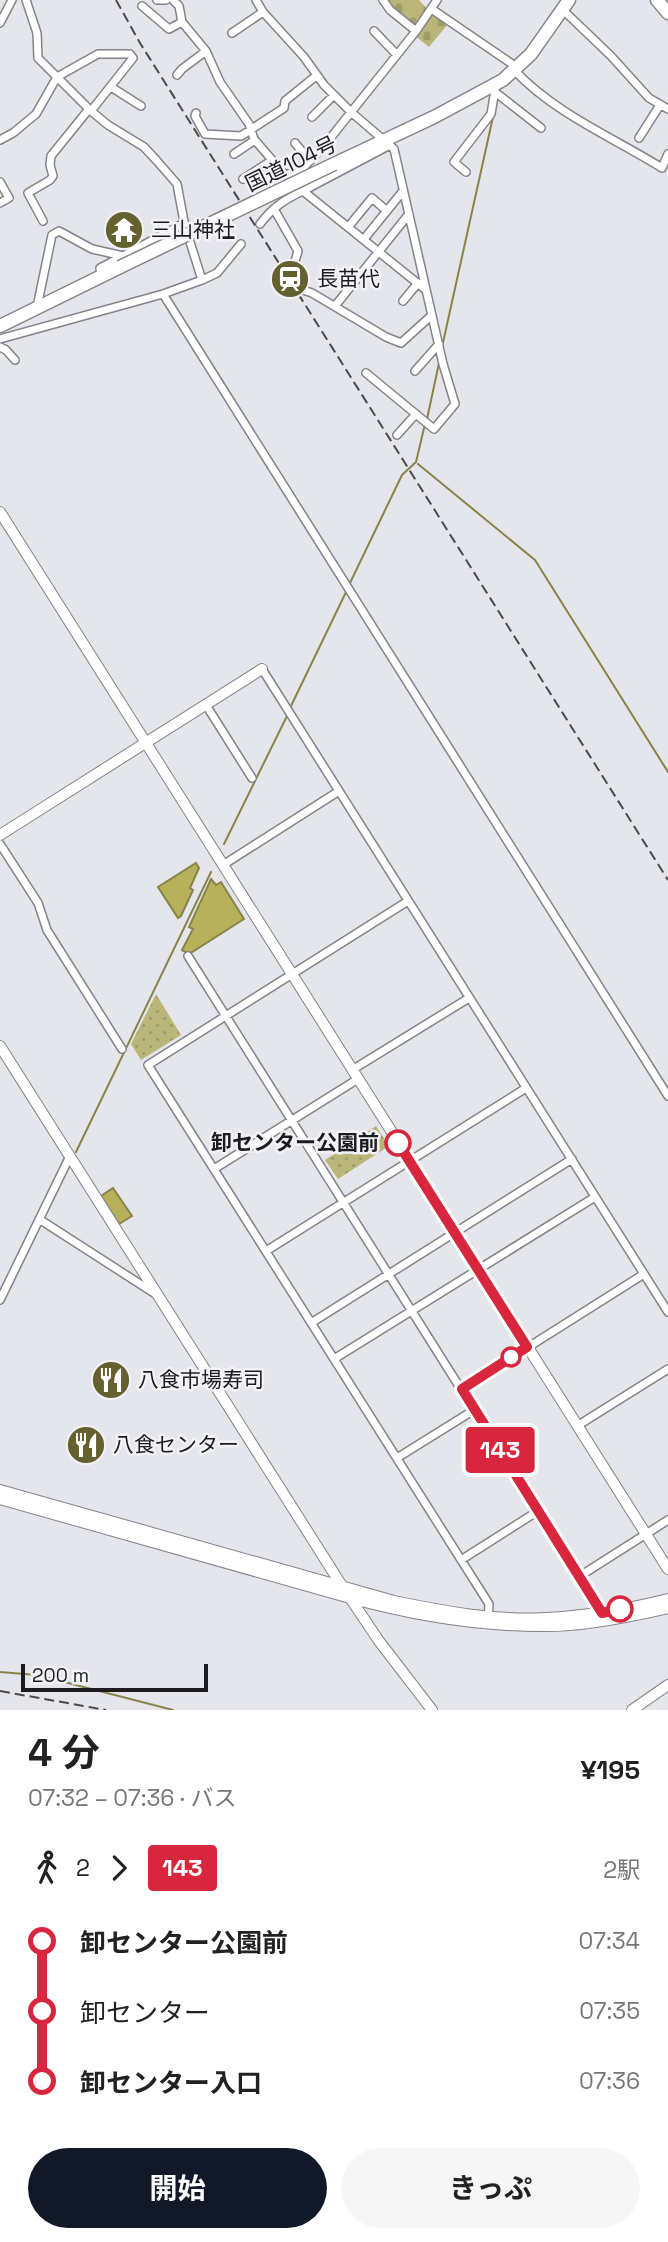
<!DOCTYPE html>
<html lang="ja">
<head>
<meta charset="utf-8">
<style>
  :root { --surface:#fff; --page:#f6f6f6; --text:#222; --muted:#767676; --accent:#111827 }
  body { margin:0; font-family:"Space Grotesk","Noto Sans JP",sans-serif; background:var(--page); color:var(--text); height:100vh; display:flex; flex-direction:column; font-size:26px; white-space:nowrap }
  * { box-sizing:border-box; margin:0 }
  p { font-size:23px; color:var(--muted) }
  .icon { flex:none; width:38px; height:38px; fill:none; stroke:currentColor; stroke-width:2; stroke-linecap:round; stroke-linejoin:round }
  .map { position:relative; height:1710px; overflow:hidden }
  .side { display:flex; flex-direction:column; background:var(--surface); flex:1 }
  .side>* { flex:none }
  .badge { padding:0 14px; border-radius:5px; font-size:24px; line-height:46px }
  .scale { position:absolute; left:21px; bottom:18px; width:187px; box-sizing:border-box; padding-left:7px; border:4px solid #1c1c1e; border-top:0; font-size:19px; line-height:24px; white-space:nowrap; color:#1c1c1e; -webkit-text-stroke:5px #f2f2f9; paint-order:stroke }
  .map>.badge { position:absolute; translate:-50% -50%; box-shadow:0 0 0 4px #fff }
  .legs { display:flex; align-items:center; gap:10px; height:77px; padding:0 28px; font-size:23px }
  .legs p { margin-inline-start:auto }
  .summary { display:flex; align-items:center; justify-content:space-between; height:119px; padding:0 28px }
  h1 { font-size:38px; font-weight:700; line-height:52px }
  .cta { display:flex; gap:14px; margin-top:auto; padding:14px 28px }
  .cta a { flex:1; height:80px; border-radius:42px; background:var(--accent); color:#fff; font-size:28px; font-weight:700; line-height:80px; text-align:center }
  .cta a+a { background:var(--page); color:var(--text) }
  ul { padding:0 28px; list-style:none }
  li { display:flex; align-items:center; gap:24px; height:70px; font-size:26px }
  li i { display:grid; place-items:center; width:10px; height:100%; margin:0 9px; background:currentColor }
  li i::after { content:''; width:18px; height:18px; margin:-9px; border:5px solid; border-radius:50%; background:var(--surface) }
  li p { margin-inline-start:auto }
  li:first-child i { background:linear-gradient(#0000 50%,currentColor 0) }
  li:last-child i { background:linear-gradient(currentColor 50%,#0000 0) }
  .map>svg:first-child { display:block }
  .cemetery { fill:url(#cemetery-stones) }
  .park { fill:url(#park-dots) }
  .water { fill:#b7b15c; stroke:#888449; stroke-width:2 }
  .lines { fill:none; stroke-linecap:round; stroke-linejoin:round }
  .stream { stroke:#888449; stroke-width:2 }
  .street-casing { stroke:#838389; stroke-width:10 }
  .secondary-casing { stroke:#838389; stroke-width:12 }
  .highway-casing { stroke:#838389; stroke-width:15 }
  .street { stroke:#fff; stroke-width:7 }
  .secondary { stroke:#fff; stroke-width:10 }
  .highway { stroke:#fff; stroke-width:12 }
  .rail { stroke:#4a4a4d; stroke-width:2; stroke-dasharray:10 5; stroke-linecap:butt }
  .highway-bridge-casing { stroke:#838389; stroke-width:15; stroke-linecap:butt }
  .highway-bridge { stroke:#fff; stroke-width:12 }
  .line-1-casing { stroke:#fff; stroke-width:16 }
  .line-1 { stroke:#d7263d; stroke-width:10 }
  .stop-1-dot { fill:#fff; stroke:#d7263d; stroke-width:3.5 }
  .labels { text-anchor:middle; stroke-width:5; stroke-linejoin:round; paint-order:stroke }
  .street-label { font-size:21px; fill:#1c1c1e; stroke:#f2f2f9 }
  .poi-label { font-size:21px; fill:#1c1c1e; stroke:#f2f2f9; text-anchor:start }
  .stop-label { font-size:21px; font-weight:bold; fill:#1c1c1e; stroke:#f2f2f9; text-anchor:end }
</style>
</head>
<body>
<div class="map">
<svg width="668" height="1710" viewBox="0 0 668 1710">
  <defs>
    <pattern id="cemetery-stones" width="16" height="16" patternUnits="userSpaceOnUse" patternTransform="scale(1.75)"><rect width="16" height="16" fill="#bab679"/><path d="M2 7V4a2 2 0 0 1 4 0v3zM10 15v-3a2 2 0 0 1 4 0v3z" fill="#9f9c68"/></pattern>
    <pattern id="park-dots" width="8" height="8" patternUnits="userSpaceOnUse" patternTransform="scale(1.75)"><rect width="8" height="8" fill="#bab679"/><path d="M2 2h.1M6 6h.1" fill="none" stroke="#9f9c68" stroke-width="1.8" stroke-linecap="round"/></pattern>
  </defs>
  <rect width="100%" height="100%" fill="#e5e5ec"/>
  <path class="cemetery" d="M386 0H419L427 9 415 26 398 15Z
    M436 15 448 24 429 47 415 36 431 16Z"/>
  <path class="park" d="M156 994 181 1035 141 1060 131 1044Z
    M376 1126 389 1146 338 1179 325 1160Z"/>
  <path class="water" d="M196 863 199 868 190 888 193 890 181 916 178 918 158 887Z
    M211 879 216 885 221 882 244 919 189 954 182 950 193 929 189 927Z
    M113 1188 132 1216 119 1224 101 1196Z"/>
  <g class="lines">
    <path class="stream" d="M442 347 493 117
      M427 419 439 363
      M418 464 535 560 668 772
      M349 585 402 475 416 462 425 424
      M290 708 347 590
      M224 844 287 716
      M76 1152 211 872
      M0 1672 37 1675 173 1710"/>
    <g class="street-casing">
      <path id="street" d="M26 0 37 33 38 58 91 111 108 125 144 147 157 161 177 184 185 227
        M157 0H166
        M173 0 179 6 182 22 206 51 220 82 249 124 254 139 285 175 301 170 328 141 416 31 437 0
        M256 0 263 12 304 57 324 85 351 112 394 149 443 364 455 404 434 429 366 373
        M383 0 390 10 416 31
        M142 6 169 29 182 22
        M433 10 518 68
        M563 10 611 56 649 98 668 109
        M0 23 12 0
        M374 31 397 55
        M232 33 263 12
        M515 71C556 114 612 137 662 168L668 154
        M177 75 182 69 206 51
        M111 87 141 106
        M495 92 541 128
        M196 113 195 116 205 134 241 136 284 108 285 101 316 76
        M312 117 334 95
        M639 138 660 105
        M0 140 13 133 36 114 57 77 98 54H130L133 58 91 111
        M295 143 310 161
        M390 145 303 191 426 290
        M234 154 255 140
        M466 172 454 162 491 114 495 90 493 86
        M243 179 271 161
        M0 182 9 198 0 203
        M274 209 298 251 291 275 300 289 312 293 386 337 401 343 432 315
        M43 221 28 193 50 180 53 176 50 165 51 156 89 109
        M260 224C272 208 285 199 303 191
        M349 226 372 198 387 211
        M364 239 403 191
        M190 242 202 280
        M101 276 100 268 123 256
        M163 294 668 1096
        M403 301 418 283
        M335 306 409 214
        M37 307 52 235 59 231 92 249 123 256 184 223
        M0 339 163 294 202 280 217 273 241 244
        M0 347 6 350 15 360
        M415 371 439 344
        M397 435 416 414
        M262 669 668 1312
        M206 705 252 778
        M0 844 38 903 47 930 122 1049
        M223 865 339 791
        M408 901 148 1065 489 1604 488 1621
        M188 956 602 1613
        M352 1070 469 998
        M214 1169 358 1079
        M39 1219 154 1293
        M266 1251 526 1088
        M0 1300 70 1156
        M311 1323 572 1159
        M334 1359 595 1197
        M462 1389 644 1274
        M577 1426 668 1369
        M397 1458 474 1410
        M461 1560 538 1511
        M580 1576 668 1520"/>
    </g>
    <g class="secondary-casing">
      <path id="secondary" d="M0 512 668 1569
        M0 835 262 669
        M0 1046 342 1586 379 1641 432 1710
        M0 1490 394 1601C442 1611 496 1621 545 1618 586 1616 628 1609 668 1599
        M0 1499 350 1598C412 1615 476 1626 541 1626 581 1627 629 1617 668 1608
        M632 1710 668 1685"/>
    </g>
    <g class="highway-casing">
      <path id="highway" d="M657 0 668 13
        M334 164 434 117 503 80 531 54 569 0
        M0 326 120 267"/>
    </g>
    <use href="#street" class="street"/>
    <use href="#secondary" class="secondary"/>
    <use href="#highway" class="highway"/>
    <path class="rail" d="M116 0 140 43 668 880
      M0 1691 106 1710"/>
    <g class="highway-bridge-casing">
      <path id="highway-bridge" d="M120 267 334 164"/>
    </g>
    <use href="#highway-bridge" class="highway-bridge"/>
  </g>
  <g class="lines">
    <g class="line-1-casing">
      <path id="line-1" d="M398 1143 527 1347 462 1389 602 1613 620 1609"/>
    </g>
    <use href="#line-1" class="line-1"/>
  </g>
  <defs>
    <g id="temple-disc" transform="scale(2.0125)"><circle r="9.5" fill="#65612e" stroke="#f2f2f9"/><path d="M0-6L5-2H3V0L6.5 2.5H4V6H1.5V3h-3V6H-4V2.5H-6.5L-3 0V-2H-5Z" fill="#fff"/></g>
    <g id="station-disc" transform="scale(2.0125)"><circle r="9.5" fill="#65612e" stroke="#f2f2f9"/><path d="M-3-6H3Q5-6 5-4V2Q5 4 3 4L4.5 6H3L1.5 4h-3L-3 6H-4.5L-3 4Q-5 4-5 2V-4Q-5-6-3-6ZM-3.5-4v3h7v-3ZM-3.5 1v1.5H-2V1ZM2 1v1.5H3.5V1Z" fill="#fff"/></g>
    <g id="restaurant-disc" transform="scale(2.0125)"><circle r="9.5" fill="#65612e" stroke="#f2f2f9"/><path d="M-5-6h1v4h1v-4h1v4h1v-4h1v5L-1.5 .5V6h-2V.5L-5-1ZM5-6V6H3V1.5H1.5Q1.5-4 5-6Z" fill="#fff"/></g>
  </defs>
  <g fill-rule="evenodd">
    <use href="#temple-disc" x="124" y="230"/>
    <use href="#station-disc" x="290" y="279"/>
    <use href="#restaurant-disc" x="111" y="1380"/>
    <use href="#restaurant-disc" x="86" y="1445"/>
  </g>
  <g class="stop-1-dot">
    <circle cx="398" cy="1143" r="12"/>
    <circle cx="511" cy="1357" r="9"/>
    <circle cx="620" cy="1609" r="12"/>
  </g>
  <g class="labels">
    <g class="street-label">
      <text transform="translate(291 164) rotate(-26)" y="7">国道104号</text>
    </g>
    <g class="poi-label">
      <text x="151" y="237">三山神社</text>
      <text x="317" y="286">長苗代</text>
      <text x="138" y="1387">八食市場寿司</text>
      <text x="113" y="1452">八食センター</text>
    </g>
    <g class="stop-label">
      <text x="379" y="1150">卸センター公園前</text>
    </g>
  </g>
</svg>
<div class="scale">200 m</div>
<b class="badge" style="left:500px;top:1450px;background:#d7263d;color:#fff">143</b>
</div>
<section class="side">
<div class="summary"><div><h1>4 分</h1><p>07:32 – 07:36 · バス</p></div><b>¥195</b></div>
<div class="legs"><svg class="icon" aria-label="walk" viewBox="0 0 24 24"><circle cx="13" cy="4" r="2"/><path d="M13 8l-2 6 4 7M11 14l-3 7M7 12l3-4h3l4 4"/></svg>2<svg class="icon" aria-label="forward" viewBox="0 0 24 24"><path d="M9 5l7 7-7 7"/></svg><b class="badge" style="background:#d7263d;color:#fff">143</b><p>2駅</p></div>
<ul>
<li><i style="color:#d7263d"></i><b>卸センター公園前</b><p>07:34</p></li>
<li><i style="color:#d7263d"></i><span>卸センター</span><p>07:35</p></li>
<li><i style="color:#d7263d"></i><b>卸センター入口</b><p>07:36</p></li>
</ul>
<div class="cta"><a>開始</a><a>きっぷ</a></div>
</section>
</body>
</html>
